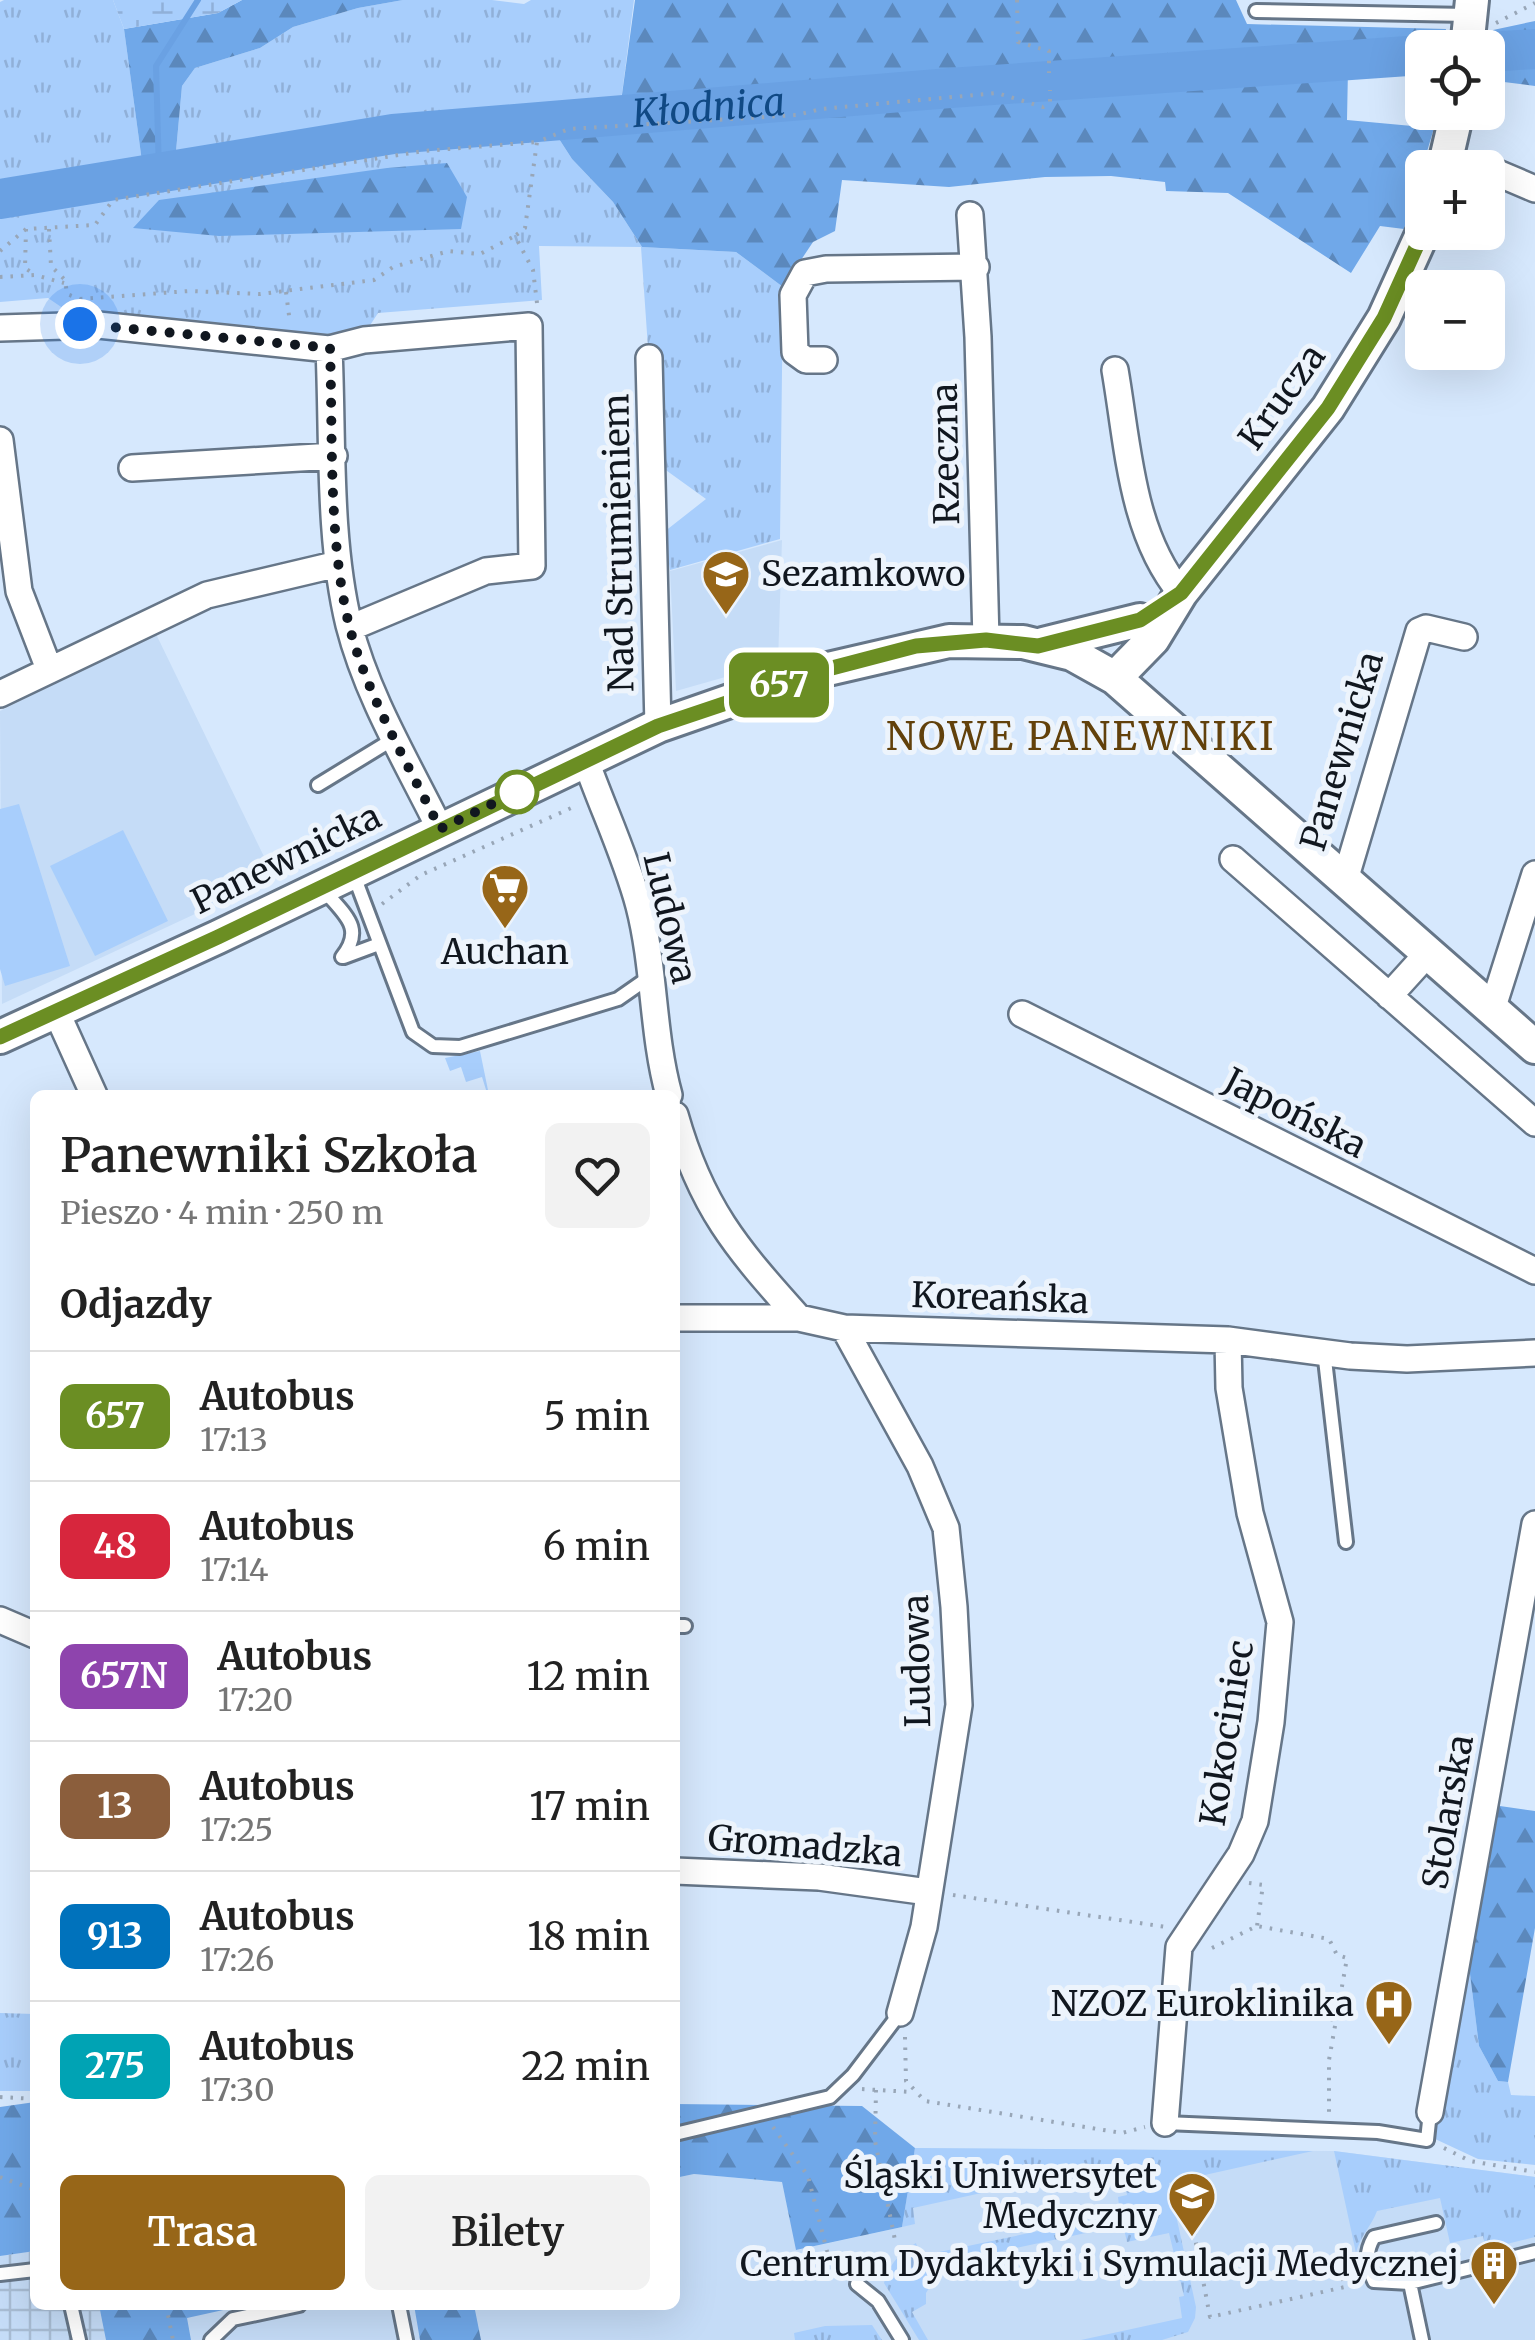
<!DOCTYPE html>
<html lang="pl">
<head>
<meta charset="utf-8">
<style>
  :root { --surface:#fff; --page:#f2f2f2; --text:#222; --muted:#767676; --line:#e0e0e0; --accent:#976618 }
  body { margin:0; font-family:Merriweather,serif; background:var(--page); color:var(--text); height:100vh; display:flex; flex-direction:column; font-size:38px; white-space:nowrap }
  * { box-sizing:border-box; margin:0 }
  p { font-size:32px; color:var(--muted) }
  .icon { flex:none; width:55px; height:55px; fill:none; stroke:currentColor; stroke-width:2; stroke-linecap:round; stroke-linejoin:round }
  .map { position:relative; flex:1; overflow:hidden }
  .drawer { position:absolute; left:30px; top:1090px; width:650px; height:1220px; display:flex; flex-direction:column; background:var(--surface); border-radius:15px; box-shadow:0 10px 40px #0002 }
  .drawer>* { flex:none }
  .badge { padding:0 20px; border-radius:15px; font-size:35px; line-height:65px }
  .buttons { position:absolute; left:1405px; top:30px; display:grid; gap:20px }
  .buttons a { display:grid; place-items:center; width:100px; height:100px; border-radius:15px; background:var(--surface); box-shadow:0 10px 40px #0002; font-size:50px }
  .you { position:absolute; width:50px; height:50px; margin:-25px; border:8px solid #fff; border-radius:50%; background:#1a73e8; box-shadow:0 0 0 15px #1a73e833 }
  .map>.badge { position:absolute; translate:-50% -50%; box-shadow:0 0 0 5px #fff }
  h2 { padding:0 30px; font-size:38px; line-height:90px }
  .round { display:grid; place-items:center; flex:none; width:105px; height:105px; border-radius:15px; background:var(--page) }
  .overview { display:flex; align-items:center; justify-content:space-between; height:170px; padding:0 30px }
  h1 { font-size:48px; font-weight:600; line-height:75px }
  .action { display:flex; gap:20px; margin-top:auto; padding:20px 30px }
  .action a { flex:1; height:115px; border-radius:15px; background:var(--accent); color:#fff; font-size:40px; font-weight:600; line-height:115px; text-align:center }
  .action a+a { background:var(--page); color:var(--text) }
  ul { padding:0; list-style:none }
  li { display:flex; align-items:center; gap:30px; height:130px; padding:0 30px; border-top:2px solid var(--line) }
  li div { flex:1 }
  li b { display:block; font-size:38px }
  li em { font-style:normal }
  li .badge { min-width:110px; font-weight:700; text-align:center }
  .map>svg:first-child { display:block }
  .built { fill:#c5dcf7 }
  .industrial { fill:url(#industrial-grid) }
  .grass { fill:url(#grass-tufts) }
  .forest { fill:url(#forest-firs) }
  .wetland { fill:url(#wetland-marsh) }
  .pitch { fill:#a8cefc }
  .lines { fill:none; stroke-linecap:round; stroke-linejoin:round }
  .stream { stroke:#6aa1e3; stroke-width:6 }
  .river { stroke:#6aa1e3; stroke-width:40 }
  .service-casing { stroke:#667688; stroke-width:18 }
  .minor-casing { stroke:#667688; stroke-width:30 }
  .tertiary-casing { stroke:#667688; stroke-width:38 }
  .path { stroke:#98a6b7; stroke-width:4; stroke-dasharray:2.5 8; stroke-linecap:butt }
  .service { stroke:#fff; stroke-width:12 }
  .minor { stroke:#fff; stroke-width:25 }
  .tertiary { stroke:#fff; stroke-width:32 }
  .line-casing { stroke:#fff; stroke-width:22 }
  .line { stroke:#6b8e23; stroke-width:15 }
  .walk { stroke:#11171f; stroke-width:10; stroke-dasharray:0 18 }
  .stop-dot { fill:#fff; stroke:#6b8e23; stroke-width:5 }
  .labels { text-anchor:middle; stroke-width:10; stroke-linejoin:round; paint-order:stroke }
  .street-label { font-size:35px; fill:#11171f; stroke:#edf4fc }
  .poi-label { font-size:35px; fill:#11171f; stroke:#edf4fc; text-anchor:end }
  .water-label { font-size:38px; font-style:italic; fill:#104984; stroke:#edf4fc }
  .neighbourhood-label { font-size:38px; letter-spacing:2.5px; fill:#62410b; stroke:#edf4fc }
</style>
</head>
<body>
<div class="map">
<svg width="1535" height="2340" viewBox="0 0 1535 2340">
  <defs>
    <pattern id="industrial-grid" width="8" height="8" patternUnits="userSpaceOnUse" patternTransform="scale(2.5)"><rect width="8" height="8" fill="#c5dcf7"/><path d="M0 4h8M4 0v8" fill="none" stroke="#a8bcd3"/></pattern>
    <pattern id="grass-tufts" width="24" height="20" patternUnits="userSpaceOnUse" patternTransform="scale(2.5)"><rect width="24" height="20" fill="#a8cefc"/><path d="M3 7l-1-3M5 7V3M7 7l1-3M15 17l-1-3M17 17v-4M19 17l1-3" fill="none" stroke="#90b0d8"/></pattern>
    <pattern id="forest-firs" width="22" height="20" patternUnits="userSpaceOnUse" patternTransform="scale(2.5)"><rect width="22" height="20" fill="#70a8e9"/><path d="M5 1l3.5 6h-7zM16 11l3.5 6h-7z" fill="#5b88bc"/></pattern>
    <pattern id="wetland-marsh" width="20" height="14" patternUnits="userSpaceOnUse" patternTransform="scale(2.5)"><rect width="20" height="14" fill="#a8cefc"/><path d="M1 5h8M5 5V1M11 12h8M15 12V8" fill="none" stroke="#90b0d8"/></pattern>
  </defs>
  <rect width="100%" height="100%" fill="#d6e8fd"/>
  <path class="built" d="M782 540 778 662 676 691 670 571Z
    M156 634 272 873 259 884 2 1004 0 711Z
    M915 2148 1334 2151 1535 2177V2340H0V2256L35 2251V2305H675V2178L694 2174 782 2182 797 2250 902 2227Z"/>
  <path class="industrial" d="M35 2251V2305H99L106 2340H0V2256Z"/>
  <path class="grass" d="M4 0H113L124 29 143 169 0 194V2Z
    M403 0H492L524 4 531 0H634L620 109 396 126 175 162 182 86 195 68 260 48 293 27 358 8Z
    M552 128 572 159 613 202 642 247 736 252 783 287 780 539 670 570 664 532 706 499 656 463 641 247 539 246 542 300 378 313 367 330 307 336 70 313 48 298 0 302V203L391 138Z
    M480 1051 489 1095H484L487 1093 482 1077 466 1082 461 1067 450 1071 445 1058Z
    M1469 1966 1479 2046 1498 2081 1508 2082 1511 2095 1535 2096V2165L1478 2159 1433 2138 1436 2110Z
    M0 2013 35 2014V2091H0Z
    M915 2148 1313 2151 1169 2183 1196 2307 1195 2318 1188 2332 1162 2340H1081L1182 2318 1179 2297 1184 2296 1169 2233 1127 2242 1123 2225 937 2265 940 2282 931 2285 926 2293V2304L912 2312 928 2340H919L884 2283C890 2263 899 2254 916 2243L920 2256 1120 2214 1118 2197 1127 2195 1124 2180 1114 2181 1110 2165 913 2208 915 2224 902 2227Z
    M1334 2151 1535 2177V2237L1486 2249 1483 2236 1450 2243 1440 2198 1377 2211C1371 2227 1360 2236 1356 2253Z
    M872 2325 882 2340H795L794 2333 825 2326Z"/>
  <path class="forest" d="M242 0H403L358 8 293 27 260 48 195 68 182 86 175 162 143 169 124 29 218 13Z
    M635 0H1236L1247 24 1446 29 1443 47 1313 53 620 109Z
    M1535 21V86L1488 80V49L1493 30Z
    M1348 69 1347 120 1434 128 1404 229 1380 226 1351 273 1228 193 1166 191 1165 182 1111 176 1045 177 949 187 842 180 835 231 813 242 783 287 736 252 642 247 613 202 572 159 552 128Z
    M447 163 467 197 461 229 219 236 133 228 159 200 387 168Z
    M1493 1805 1535 1811V1928L1508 2082 1498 2081 1479 2046 1469 1966Z
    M35 2102V2251L0 2256V2107Z
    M675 2104 862 2106 915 2148 902 2227 796 2250 782 2182 694 2174 675 2178Z
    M99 2305H246L187 2318 191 2340H106Z
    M414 2305H474L481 2340H420Z"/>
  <path class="wetland" d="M113 0H242L218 13 124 29Z"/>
  <path class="pitch" d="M19 804 70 966 5 986 0 969V809Z
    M123 830 168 921 95 956 50 866Z"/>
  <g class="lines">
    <path class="stream" d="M950 88 953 74
      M159 172 156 66 198 0"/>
    <g class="river">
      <path d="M1488 52 1535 49"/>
      <path id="s1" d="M0 199 393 134 950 88 1422 55"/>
    </g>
    <g class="service-casing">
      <path id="service" d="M1256 11 1468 15
        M318 785 395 738
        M353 873 413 1032 433 1046 460 1047 618 999 651 976
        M323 889C343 914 366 927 342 957
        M344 957 379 944
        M1324 1351 1346 1542
        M675 1626H685
        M1165 2123 1378 2132 1427 2140 1430 2112
        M675 2134 830 2097 853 2075 900 2013
        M1436 2223 1374 2237C1365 2252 1366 2265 1374 2281L1410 2283 1535 2252
        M0 2274 35 2270
        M1410 2283 1422 2340
        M857 2284 878 2301 902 2340
        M71 2305 79 2340
        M399 2305 406 2340
        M211 2340 233 2319 299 2305"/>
    </g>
    <g class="minor-casing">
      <path id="minor" d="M1488 169 1535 189
        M970 215 978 337 986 640
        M0 328 98 325 329 349 364 340 529 326 532 566 486 571 350 628
        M329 349C333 438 328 538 349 625 367 696 408 764 440 829
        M649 358 658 726
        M824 360H806L795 352 793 295 805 273 826 269 976 267
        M1115 370C1128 445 1131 533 1181 593
        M0 440 19 591 49 669
        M132 468 334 456
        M0 694 207 595 338 564
        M586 761C603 809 626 857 639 906 655 968 652 1033 669 1095
        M1233 859 1535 1123
        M1345 880 1419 631 1426 628 1464 637
        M1389 996 1428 953
        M1492 1010 1535 874
        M56 1011 94 1095
        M1022 1014 1535 1271
        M675 1115C701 1207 736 1248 799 1318
        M675 1318H799L844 1328 1228 1340 1350 1356 1407 1359 1535 1353
        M844 1328 920 1466 946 1528 954 1607 959 1705 924 1927 900 2013
        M0 1620 35 1635
        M675 1871 819 1877 928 1892
        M1430 2112 1535 1524
        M1165 2123 1179 1947 1241 1854 1255 1821 1271 1722 1280 1622 1250 1513 1229 1388 1228 1340"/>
    </g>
    <g class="tertiary-casing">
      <path id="tertiary" d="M1467 48 1472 0
        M1444 168 1457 112
        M1043 644 1140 620
        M1115 678 1153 639 1181 593 1328 408 1384 318 1423 232
        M0 1037 218 937 658 726 747 695 828 669 949 641 1023 642 1072 654 1115 678 1535 1047"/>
    </g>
    <path class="path" d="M1017 0 1018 42 1049 51V73
      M1496 23 1535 3
      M1418 205 1422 191
      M26 229 25 268 35 275
      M49 229 51 266 65 280 67 294 80 299
      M0 251 26 229 95 225 113 200 424 151 537 142
      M0 277 35 275 64 283
      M286 292 290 323
      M80 299 189 291 260 294 374 280 393 267 449 251 480 254 515 236
      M537 303 533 270 515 236 525 228 537 142 569 129 797 115 821 109 997 93 1043 107 1050 102V90
      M382 904 421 875 578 805
      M1249 1883 1263 1885 1257 1926
      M953 1895 1166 1927
      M1212 1948 1257 1926 1329 1939 1337 1955 1347 1958 1329 2060V2115
      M1320 2017 1335 2020
      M905 2037 906 2081 925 2101 1122 2133 1145 2127
      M862 2089 912 2092
      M876 2090 875 2141 896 2245
      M0 2097 35 2099
      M773 2127 808 2176 831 2267 844 2276
      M1444 2148 1470 2161 1535 2172
      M0 2177 35 2190
      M1192 2222 1210 2317 1345 2287 1338 2261 1353 2258
      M166 2305 173 2340"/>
    <use href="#service" class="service"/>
    <use href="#minor" class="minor"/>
    <use href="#tertiary" class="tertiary"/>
  </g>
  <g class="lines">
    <g class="line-casing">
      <path id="line" d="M0 1037 218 937 658 726 828 669 916 646 986 640 1038 646 1140 620 1181 593 1328 408 1384 318 1423 232"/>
    </g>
    <use href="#line" class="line"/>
    <path class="walk" d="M80 324 330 348C333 438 328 538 349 625 367 696 408 764 440 829L517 792"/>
  </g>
  <defs>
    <g id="school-pin" transform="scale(2.5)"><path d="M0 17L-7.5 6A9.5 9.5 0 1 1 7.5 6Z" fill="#976618" stroke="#edf4fc"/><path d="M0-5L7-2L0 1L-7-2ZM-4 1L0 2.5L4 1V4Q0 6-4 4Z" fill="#fff"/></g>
    <g id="supermarket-pin" transform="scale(2.5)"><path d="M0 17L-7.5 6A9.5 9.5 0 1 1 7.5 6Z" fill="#976618" stroke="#edf4fc"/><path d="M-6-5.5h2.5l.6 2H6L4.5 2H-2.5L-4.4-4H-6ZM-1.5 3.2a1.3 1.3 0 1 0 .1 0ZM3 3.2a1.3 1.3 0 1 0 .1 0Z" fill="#fff"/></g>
    <g id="hospital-pin" transform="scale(2.5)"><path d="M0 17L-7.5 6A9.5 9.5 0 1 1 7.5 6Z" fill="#976618" stroke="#edf4fc"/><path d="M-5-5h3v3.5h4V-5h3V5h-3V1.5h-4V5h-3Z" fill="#fff"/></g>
    <g id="university-pin" transform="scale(2.5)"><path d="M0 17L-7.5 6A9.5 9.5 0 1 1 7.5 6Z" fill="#976618" stroke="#edf4fc"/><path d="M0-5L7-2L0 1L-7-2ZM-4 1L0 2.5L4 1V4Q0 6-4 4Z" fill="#fff"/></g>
    <g id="building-pin" transform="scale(2.5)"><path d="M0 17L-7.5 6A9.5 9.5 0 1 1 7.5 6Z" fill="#976618" stroke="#edf4fc"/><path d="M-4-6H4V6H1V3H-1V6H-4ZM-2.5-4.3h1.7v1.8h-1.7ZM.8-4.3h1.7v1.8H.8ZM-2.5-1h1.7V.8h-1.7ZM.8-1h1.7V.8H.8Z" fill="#fff"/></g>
  </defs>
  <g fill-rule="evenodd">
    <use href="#school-pin" x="726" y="574"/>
    <use href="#supermarket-pin" x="505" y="888"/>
    <use href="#hospital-pin" x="1389" y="2004"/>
    <use href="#university-pin" x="1192" y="2196"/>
    <use href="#building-pin" x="1494" y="2264"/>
  </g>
  <circle class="stop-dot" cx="517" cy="792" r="20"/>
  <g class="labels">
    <g class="street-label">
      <text transform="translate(1282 397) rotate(-54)" y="12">Krucza</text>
      <text transform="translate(946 454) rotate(-91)" y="12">Rzeczna</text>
      <text transform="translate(619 543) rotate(-91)" y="12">Nad Strumieniem</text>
      <text transform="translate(1342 751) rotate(-73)" y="12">Panewnicka</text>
      <text transform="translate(286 859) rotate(-26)" y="12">Panewnicka</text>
      <text transform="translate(670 918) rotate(77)" y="12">Ludowa</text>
      <text transform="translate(1295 1113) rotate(27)" y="12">Japońska</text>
      <text transform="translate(1000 1298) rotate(2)" y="12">Koreańska</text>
      <text transform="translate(917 1661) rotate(-91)" y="12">Ludowa</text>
      <text transform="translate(1227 1733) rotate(-81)" y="12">Kokociniec</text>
      <text transform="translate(1448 1812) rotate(-80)" y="12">Stolarska</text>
      <text transform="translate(805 1846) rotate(5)" y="12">Gromadzka</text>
    </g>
    <g class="poi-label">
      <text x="761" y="586" text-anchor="start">Sezamkowo</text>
      <text x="505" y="964" text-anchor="middle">Auchan</text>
      <text x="1354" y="2016">NZOZ Euroklinika</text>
      <text x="1157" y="2188">Śląski Uniwersytet<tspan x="1157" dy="40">Medyczny</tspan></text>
      <text x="1459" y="2276">Centrum Dydaktyki i Symulacji Medycznej</text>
    </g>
    <g class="water-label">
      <text dy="13" stroke="none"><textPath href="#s1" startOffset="715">Kłodnica</textPath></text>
    </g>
    <g class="neighbourhood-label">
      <text x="1081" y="750">NOWE PANEWNIKI</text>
    </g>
  </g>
</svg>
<div class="buttons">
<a><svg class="icon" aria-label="locate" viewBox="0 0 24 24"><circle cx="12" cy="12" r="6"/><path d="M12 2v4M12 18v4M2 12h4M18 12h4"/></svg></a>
<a>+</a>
<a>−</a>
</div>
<div class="you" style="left:80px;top:324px"></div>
<b class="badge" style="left:779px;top:685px;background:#6b8e23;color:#fff">657</b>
<section class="drawer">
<div class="overview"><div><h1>Panewniki Szkoła</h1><p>Pieszo · 4 min · 250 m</p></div><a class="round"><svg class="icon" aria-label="heart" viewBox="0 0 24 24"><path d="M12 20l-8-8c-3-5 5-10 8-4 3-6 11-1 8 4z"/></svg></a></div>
<h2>Odjazdy</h2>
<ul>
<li><span class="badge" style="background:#6b8e23;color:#fff">657</span><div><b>Autobus</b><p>17:13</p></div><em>5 min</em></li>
<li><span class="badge" style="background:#d7263d;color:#fff">48</span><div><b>Autobus</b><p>17:14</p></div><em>6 min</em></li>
<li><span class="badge" style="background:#8e44ad;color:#fff">657N</span><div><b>Autobus</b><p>17:20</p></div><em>12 min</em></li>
<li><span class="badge" style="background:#8b5e3c;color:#fff">13</span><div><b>Autobus</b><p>17:25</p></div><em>17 min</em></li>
<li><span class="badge" style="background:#0072bc;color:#fff">913</span><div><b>Autobus</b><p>17:26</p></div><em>18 min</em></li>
<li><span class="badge" style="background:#00a3b4;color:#fff">275</span><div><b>Autobus</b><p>17:30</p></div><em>22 min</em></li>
</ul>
<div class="action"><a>Trasa</a><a>Bilety</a></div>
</section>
</div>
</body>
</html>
